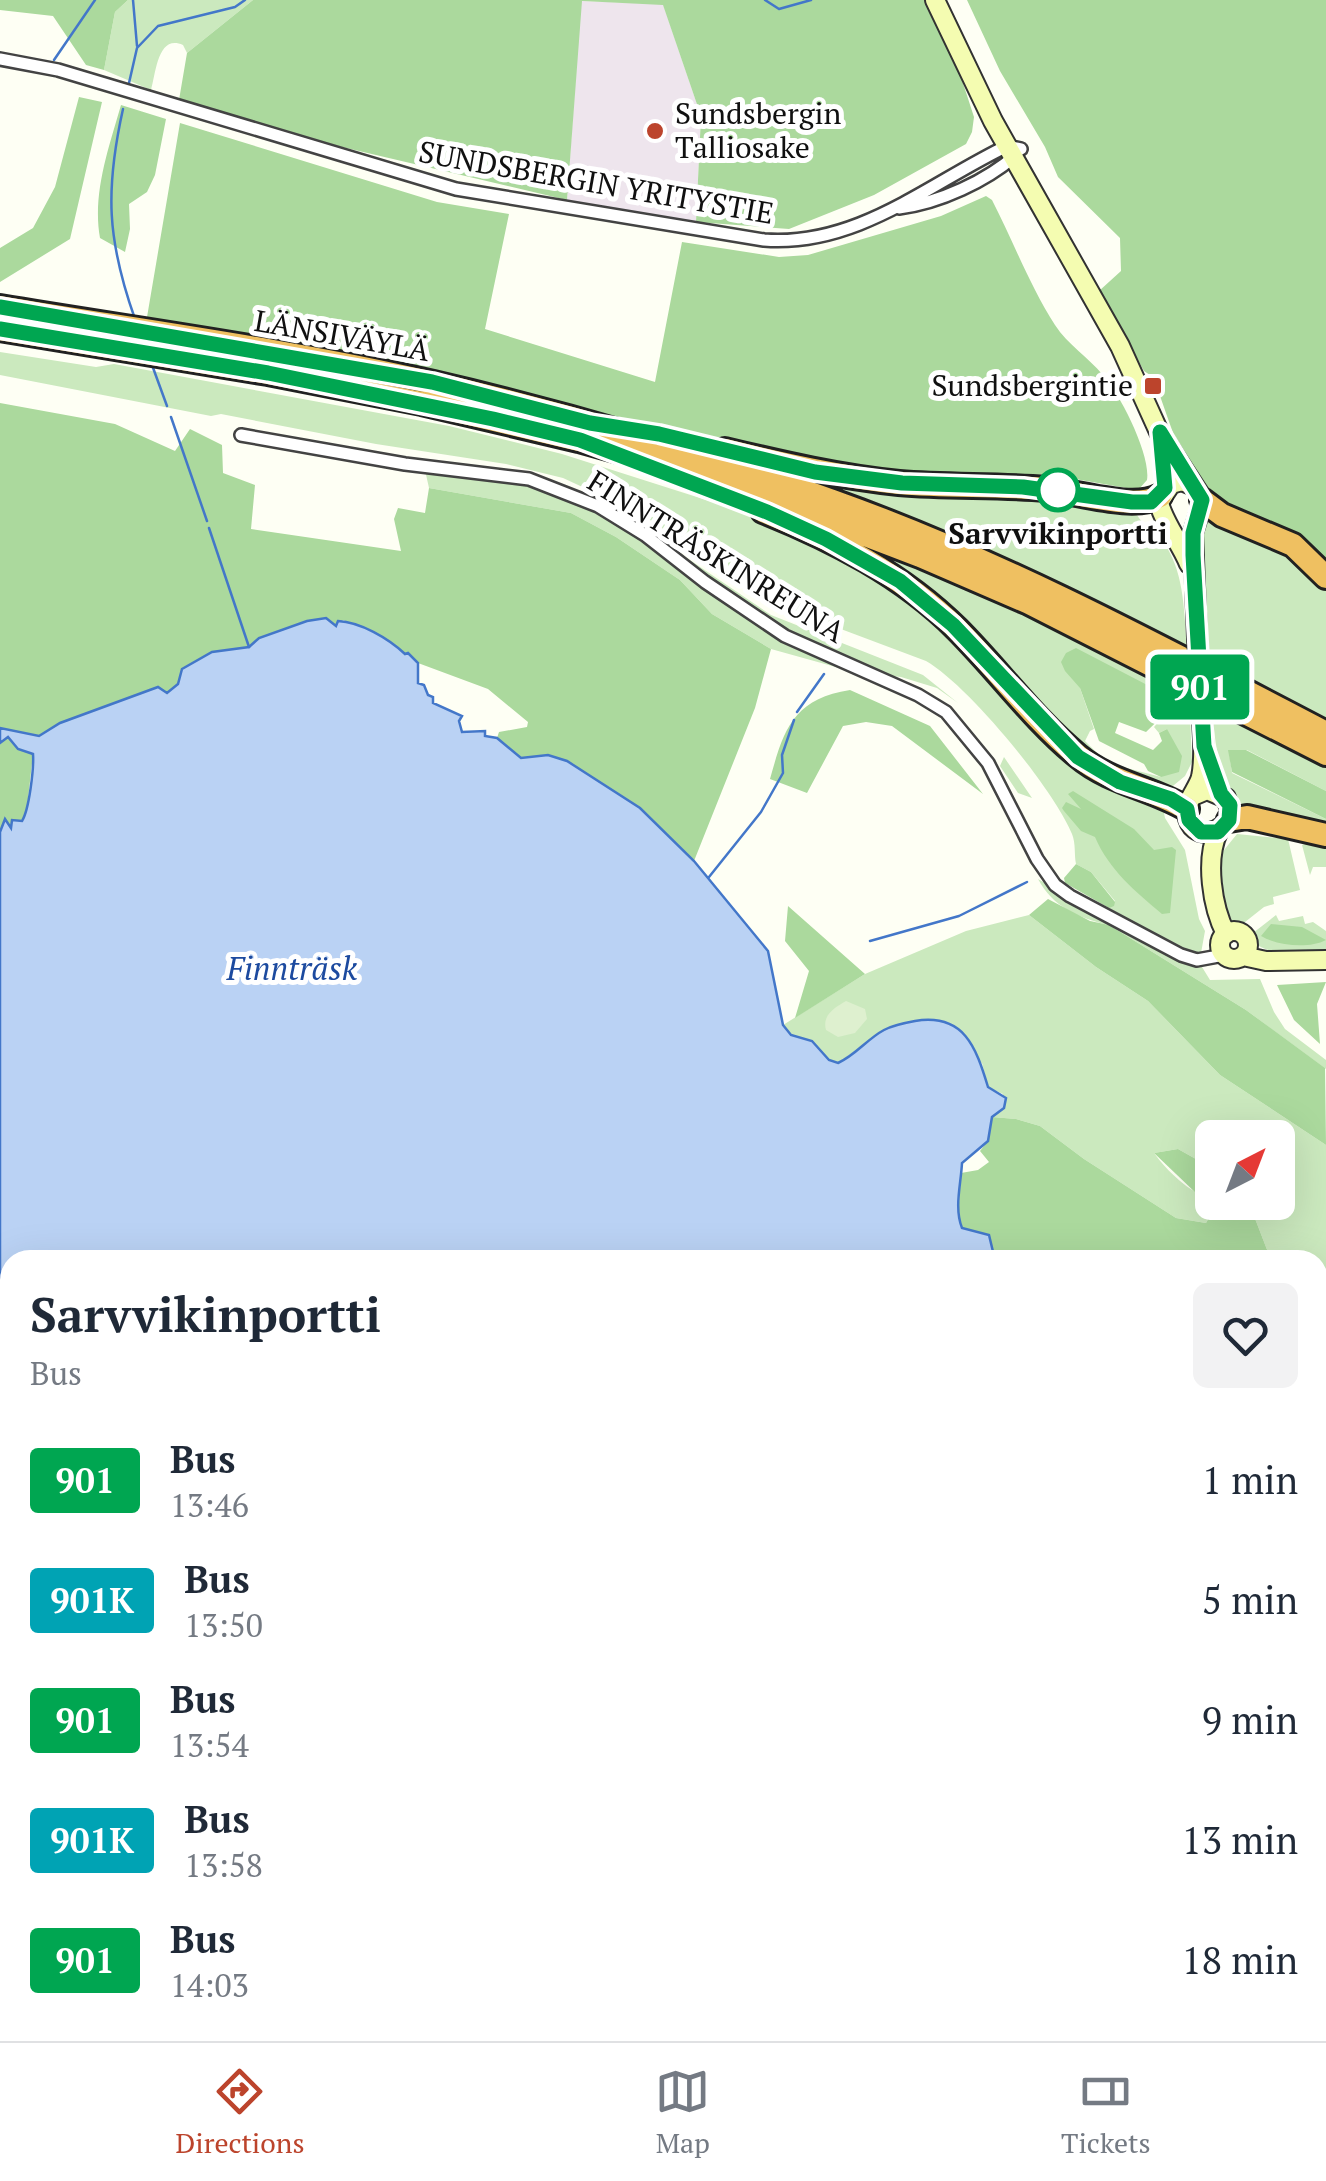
<!DOCTYPE html>
<html lang="en">
<head>
<meta charset="utf-8">
<style>
  :root { --surface:#fff; --page:#f2f2f3; --text:#1f2937; --muted:#747a83; --line:#e0e1e3; --accent:#bc442c }
  body { margin:0; font-family:"PT Serif",serif; background:var(--page); color:var(--text); height:100vh; display:flex; flex-direction:column; font-size:38px; white-space:nowrap }
  * { box-sizing:border-box; margin:0 }
  p { font-size:32px; color:var(--muted) }
  .icon { flex:none; width:55px; height:55px; fill:none; stroke:currentColor; stroke-width:2; stroke-linecap:round; stroke-linejoin:round }
  .map { position:relative; flex:1; overflow:hidden }
  .details { position:absolute; left:0px; top:1250px; width:1328px; height:792px; display:flex; flex-direction:column; background:var(--surface); border-radius:30px 30px 0 0; box-shadow:0 10px 40px #0002 }
  .details>* { flex:none }
  .badge { padding:0 20px; border-radius:8px; font-size:35px; line-height:65px }
  .needle { width:65px; rotate:42deg }
  .tools { position:absolute; left:1195px; top:1120px; display:grid; gap:20px }
  .tools a { display:grid; place-items:center; width:100px; height:100px; border-radius:15px; background:var(--surface); box-shadow:0 10px 40px #0002; font-size:50px }
  .map>.badge { position:absolute; translate:-50% -50%; box-shadow:0 0 0 5px #fff }
  .round { display:grid; place-items:center; flex:none; width:105px; height:105px; border-radius:15px; background:var(--page) }
  .head { display:flex; align-items:center; justify-content:space-between; height:170px; padding:0 30px }
  h1 { font-size:48px; font-weight:600; line-height:75px }
  ul { padding:0; list-style:none }
  li { display:flex; align-items:center; gap:30px; height:120px; padding:0 30px }
  li div { flex:1 }
  li b { display:block; font-size:38px }
  li em { font-style:normal }
  li .badge { min-width:110px; font-weight:700; text-align:center }
  .menu { display:flex; justify-content:space-around; align-items:center; height:140px; border-top:2px solid var(--line); background:var(--surface); font-size:28px; color:var(--muted) }
  .menu a { display:grid; justify-items:center; gap:5px }
  .menu .selected { color:var(--accent) }
  .map>svg:first-child { display:block }
  .industrial { fill:#eee5ed }
  .green { fill:#cbe9be; fill-rule:evenodd }
  .forest { fill:#abd99d }
  .pitch { fill:#def0cf }
  .water { fill:#bad2f4; stroke:#4377c9; stroke-width:2.5 }
  .lines { fill:none; stroke-linecap:round; stroke-linejoin:round }
  .stream { stroke:#4377c9; stroke-width:2.5 }
  .minor-casing { stroke:#434343; stroke-width:16 }
  .secondary-casing { stroke:#323232; stroke-width:22 }
  .motorway-casing { stroke:#212121; stroke-width:28 }
  .minor { stroke:#fff; stroke-width:11 }
  .secondary { stroke:#f4fcb1; stroke-width:18 }
  .motorway { stroke:#efc061; stroke-width:22 }
  .secondary-bridge-casing { stroke:#323232; stroke-width:22; stroke-linecap:butt }
  .secondary-bridge { stroke:#f4fcb1; stroke-width:18 }
  .line-casing { stroke:#fff; stroke-width:22 }
  .line { stroke:#00a651; stroke-width:15 }
  .poi-dot { fill:#bc442c; stroke:#fff; stroke-width:4 }
  .stop-dot { fill:#fff; stroke:#00a651; stroke-width:5 }
  .labels { text-anchor:middle; stroke-width:10; stroke-linejoin:round; paint-order:stroke }
  .poi-label { font-size:30px; fill:#101010; stroke:#fff; text-anchor:start }
  .street-label { font-size:30px; fill:#101010; stroke:#fff }
  .stop-label { font-size:30px; font-weight:bold; fill:#101010; stroke:#fff }
  .water-label { font-size:32px; font-style:italic; fill:#1c4a9f; stroke:#fff }
</style>
</head>
<body>
<div class="map">
<svg width="1326" height="2041" viewBox="0 0 1326 2041">
  <rect width="100%" height="100%" fill="#fefff4"/>
  <path class="industrial" d="M581 1 663 4 701 116 696 222 567 200Z"/>
  <path class="green" d="M128 0H253L187 53 183 45C158 34 156 72 151 90L104 70 115 12Z
    M0 352 96 367 114 364 449 426 562 454 722 505 783 528 864 569 938 623 1009 694 1162 803 1165 818 1185 850 1199 919 1205 931 1201 953H1188L1109 908 1115 901 1091 872 1076 864C1074 854 1076 844 1072 834 1053 788 968 685 926 661L769 602 643 515 563 478 506 464 376 444 221 414 211 416 0 375Z
    M423 461 537 481 656 537 771 615 923 675 958 703 937 688 901 677 850 671 771 649 712 614 680 580 616 537 571 513 429 488Z
    M785 472 1134 509C1140 525 1156 531 1166 546 1185 576 1184 615 1187 649L1064 586 990 553Z
    M1201 518C1258 526 1285 551 1326 587V721L1206 659 1197 529Z
    M831 532 994 598 1189 693 1192 762 1185 776 1168 790 1102 768 988 653ZM1080 688 1177 701 1154 727 1159 733 1167 729 1161 777 1119 766 1098 754 1085 741 1090 731 1094 729Z
    M1212 709 1326 766V791L1247 750 1229 751 1232 773 1326 819V828C1301 822 1273 818 1249 808 1218 795 1215 738 1212 709Z
    M1004 757 1032 798 1018 793 1000 766Z
    M1237 834 1288 839 1300 890 1273 897 1274 904 1264 907 1240 926 1232 924 1223 899 1220 855Z
    M1313 842 1326 844V867H1313L1310 875 1302 845Z
    M1038 879 1165 952 1202 967 1210 980 1260 979 1274 1012 1285 1029 1326 1060V1069L1246 1010 1109 925C1078 918 1053 907 1038 879Z
    M1029 915 1096 967 1148 1001 1220 1075 1326 1145V1472L1318 1479V1260H1271L1249 1203 1278 1202V1138H1212V1168L1178 1149 1154 1153C1168 1172 1189 1192 1211 1199L1213 1210 1206 1223 1176 1218 1084 1159 1040 1126 1016 1119 992 1117 1004 1108 1003 1094 988 1087 982 1063 884 1030 838 1063 829 1060 812 1041 791 1035 783 1025 865 974 966 931Z
    M1276 915 1279 921 1303 916 1305 924 1313 922 1326 931V949C1303 953 1271 958 1252 941L1253 933Z
    M1318 1651 1326 1658V2041H929L935 2032H1318Z
    M0 1864C18 1888 10 1998 10 2032L0 2041Z
    M381 2033H644L638 2041H381Z"/>
  <path class="forest" d="M0 0H128L115 12 104 70 86 65 53 16 0 10Z
    M253 0H924L961 77 974 117 972 132 966 144 874 195 789 229 696 222 701 116 663 5 582 1 567 200 342 147 179 100 187 53Z
    M967 0H1326V566C1313 554 1300 539 1284 531 1263 519 1223 513 1208 496 1180 465 1168 415 1153 377L1144 371 1099 291 1121 271 1120 238 1058 177 1045 147 1000 71Z
    M79 97 102 102 70 239 0 282V248L33 228 55 187Z
    M121 105 166 119 155 175 147 192 129 204 130 229 125 252 100 238C92 194 109 147 121 105Z
    M180 123 437 202 509 214 485 329 655 382 682 242 779 257 808 255 941 216 986 196 992 200C1013 241 1030 286 1055 325 1068 345 1088 357 1103 375 1120 394 1151 455 1147 480L1139 489H1132L1058 476 1043 479 922 478 731 447 457 376 380 359 146 323Z
    M0 403 115 424 175 451 190 429 222 445 223 473 255 485 251 529 401 551 394 519 398 508 425 513 429 488 571 513 616 537 680 580 712 614 771 649 755 708 694 861 640 808 548 755 521 758 497 738 499 732 527 727 528 722 488 689 418 663 386 639 343 620 336 627 259 638 249 647 212 652 182 669 178 684 166 693 158 687 60 723 38 736 0 728Z
    M1076 648 1178 701 1146 732 1119 722 1115 733 1153 750 1162 741 1159 733 1167 729 1182 756 1179 772 1161 777 1148 771 1144 764 1099 741 1080 688 1065 671 1061 662 1066 653Z
    M850 690 930 726 983 794 892 726 866 722 843 726 807 793 770 779C784 729 793 699 850 690Z
    M8 736 18 749 33 754 26 817 0 832V743Z
    M1228 750H1246L1326 791V819L1232 772Z
    M1073 791 1134 829 1154 850 1172 847 1176 850 1170 913 1162 914C1136 892 1109 870 1095 837L1081 831 1064 811 1062 808 1066 802 1081 809 1068 794Z
    M1076 864 1091 872 1115 902 1114 906 1109 908 1065 883 1064 878Z
    M1048 899 1090 921 1109 925 1246 1010 1325 1068 1326 1145 1220 1075 1148 1001 1096 967 1029 915Z
    M788 906 865 974 795 1018 809 971 785 941Z
    M1271 924 1302 927 1326 940C1309 949 1278 946 1261 936Z
    M1326 982 1317 1004 1320 1044 1294 1020 1277 985Z
    M992 1117 1016 1119 1040 1126 1084 1159 1176 1218 1206 1223 1213 1210 1211 1200 1198 1195 1154 1153 1178 1149 1212 1168V1202L1249 1203 1271 1260H995L988 1235 962 1228 958 1218 961 1173 978 1170 989 1162 980 1151 988 1141Z
    M0 1573H10V1906L6 1871 0 1864Z
    M1318 1600 1326 1607V1658L1318 1651Z
    M1326 1883V2028L1318 2015V1885Z
    M0 2000 10 2002V2032H186L188 2041H0Z
    M803 2032H930L931 2034 925 2041H791Z
    M1031 2032H1201L1209 2041H1035Z
    M222 2033H381V2041H216Z
    M687 2033H757L746 2041H693Z"/>
  <path class="pitch" d="M846 1001 865 1009 867 1019 855 1033 838 1037 826 1030C822 1015 834 1008 846 1001Z"/>
  <path class="water" d="M326 618 336 626 338 621C360 622 388 638 405 654L408 653 418 663V683L424 685 428 695 433 697V703L462 716 459 721 462 732 485 731V736L497 738 521 758 548 755 567 761 640 808 694 861 768 951 783 1025 791 1035 812 1041 829 1060 838 1063C856 1055 867 1039 884 1030 893 1025 904 1023 915 1021 964 1013 976 1047 988 1087L1006 1098 1004 1108 992 1117 988 1141 962 1163C961 1184 954 1208 962 1228L989 1235 995 1260H10V1573H0V832L5 819 11 828 12 820 22 821C29 810 34 769 33 754L18 749 8 737 0 743V728L39 736 60 723 158 687 167 693 178 684 182 669 212 652 249 647 259 638 307 621Z
    M1326 1355V1448L1318 1457V1359Z"/>
  <g class="lines">
    <path class="stream" d="M133 0 137 46
      M765 0 779 9 811 0
      M54 60 95 0
      M129 83 137 48 158 26 235 7 245 0
      M123 109C105 190 107 240 135 319
      M152 365 167 406
      M171 417 207 521
      M209 528 249 647
      M797 712 824 674
      M709 877 761 812 783 773 782 755 794 720
      M870 941 959 916 1027 882
      M0 1580 10 1591
      M0 1950 10 1958
      M240 2032 247 2041
      M288 2032H295
      M270 2041 277 2032"/>
    <g class="minor-casing">
      <path id="minor" d="M0 59 58 70 456 189 764 240C857 247 928 184 1007 146L1021 149
        M899 208C939 203 987 181 1017 154
        M241 435 405 464 529 479 598 506 645 535 705 582 785 636 918 695 946 712 988 763 1037 859 1055 885 1070 896 1181 955 1197 960 1224 955
        M1318 1505 1326 1498
        M762 2041 774 2032"/>
    </g>
    <g class="secondary-casing">
      <path id="secondary" d="M935 0 993 121 1120 346 1159 432 1199 493 1201 507 1193 533 1197 638
        M1189 564C1181 544 1162 520 1159 502L1171 484 1182 481 1194 486
        M1193 796 1207 790 1226 798 1231 812C1225 835 1191 843 1187 814 1185 801 1198 789 1201 777 1205 758 1203 738 1202 720
        M1218 832C1205 860 1212 907 1226 934
        M1220 945a14 14 0 1 1 28 0a14 14 0 1 1-28 0Z
        M1243 956 1266 961 1326 960"/>
    </g>
    <g class="motorway-casing">
      <path id="motorway" d="M0 307C144 331 291 350 433 383 568 414 702 454 833 501 1004 562 1165 649 1326 733
        M0 329 268 373 422 403 579 440 719 479 920 556 1029 603 1326 754
        M725 450C783 464 840 477 899 483 948 487 998 485 1046 489 1078 492 1133 511 1160 496
        M1202 500 1222 515 1293 545 1326 577
        M763 511C833 539 903 575 957 629 998 670 1033 719 1078 756 1110 783 1152 788 1187 809
        M1229 820 1247 817 1326 835"/>
    </g>
    <use href="#minor" class="minor"/>
    <use href="#secondary" class="secondary"/>
    <use href="#motorway" class="motorway"/>
    <g class="secondary-bridge-casing">
      <path id="secondary-bridge" d="M1197 638 1202 720"/>
    </g>
    <use href="#secondary-bridge" class="secondary-bridge"/>
  </g>
  <g class="lines">
    <g class="line-casing">
      <path id="line" d="M0 307 432 382 590 423 659 434 815 472 902 483 1023 487 1132 502H1151L1165 488 1160 432 1202 500 1193 533V555L1204 746 1221 794 1230 805 1229 820 1218 832H1201L1189 820 1187 809 1171 799 1120 782 1078 757 953 625 900 581 826 539 767 512 580 440 493 419 268 373 0 329"/>
    </g>
    <use href="#line" class="line"/>
  </g>
  <g class="poi-dot">
    <circle cx="655" cy="131" r="10"/>
    <rect x="1143" y="376" width="20" height="20" rx="5"/>
  </g>
  <circle class="stop-dot" cx="1058" cy="490" r="20"/>
  <g class="labels">
    <g class="poi-label">
      <text x="675" y="124">Sundsbergin<tspan x="675" dy="34">Talliosake</tspan></text>
      <text x="1133" y="396" text-anchor="end">Sundsbergintie</text>
    </g>
    <g class="street-label">
      <text transform="translate(596 183) rotate(10)" y="10">SUNDSBERGIN YRITYSTIE</text>
      <text transform="translate(342 336) rotate(10)" y="10">LÄNSIVÄYLÄ</text>
      <text transform="translate(716 557) rotate(32)" y="10">FINNTRÄSKINREUNA</text>
    </g>
    <g class="stop-label">
      <text x="1058" y="544">Sarvvikinportti</text>
    </g>
    <g class="water-label">
      <text x="292" y="980">Finnträsk</text>
    </g>
  </g>
</svg>
<div class="tools">
<a><svg class="needle" viewBox="-14 -14 28 28"><path d="M0-13l5 13h-10z" fill="#e53935"/><path d="M0 13l5-13h-10z" fill="#747a83"/></svg></a>
</div>
<b class="badge" style="left:1200px;top:687px;background:#00a651;color:#fff">901</b>
<section class="details">
<div class="head"><div><h1>Sarvvikinportti</h1><p>Bus</p></div><a class="round"><svg class="icon" aria-label="heart" viewBox="0 0 24 24"><path d="M12 20l-8-8c-3-5 5-10 8-4 3-6 11-1 8 4z"/></svg></a></div>
<ul>
<li><span class="badge" style="background:#00a651;color:#fff">901</span><div><b>Bus</b><p>13:46</p></div><em>1 min</em></li>
<li><span class="badge" style="background:#00a3b4;color:#fff">901K</span><div><b>Bus</b><p>13:50</p></div><em>5 min</em></li>
<li><span class="badge" style="background:#00a651;color:#fff">901</span><div><b>Bus</b><p>13:54</p></div><em>9 min</em></li>
<li><span class="badge" style="background:#00a3b4;color:#fff">901K</span><div><b>Bus</b><p>13:58</p></div><em>13 min</em></li>
<li><span class="badge" style="background:#00a651;color:#fff">901</span><div><b>Bus</b><p>14:03</p></div><em>18 min</em></li>
</ul>
</section>
</div>
<nav class="menu">
<a class="selected"><svg class="icon" aria-label="directions" viewBox="0 0 24 24"><path d="M12 3l9 9-9 9-9-9zM9 14v-3h6M13 9l2 2-2 2"/></svg>Directions</a>
<a><svg class="icon" aria-label="map" viewBox="0 0 24 24"><path d="M3 6l6-2 6 2 6-2v14l-6 2-6-2-6 2zM9 4v14M15 6v14"/></svg>Map</a>
<a><svg class="icon" aria-label="tickets" viewBox="0 0 24 24"><path d="M3 7h18v10H3zM15 7v10"/></svg>Tickets</a>
</nav>
</body>
</html>
